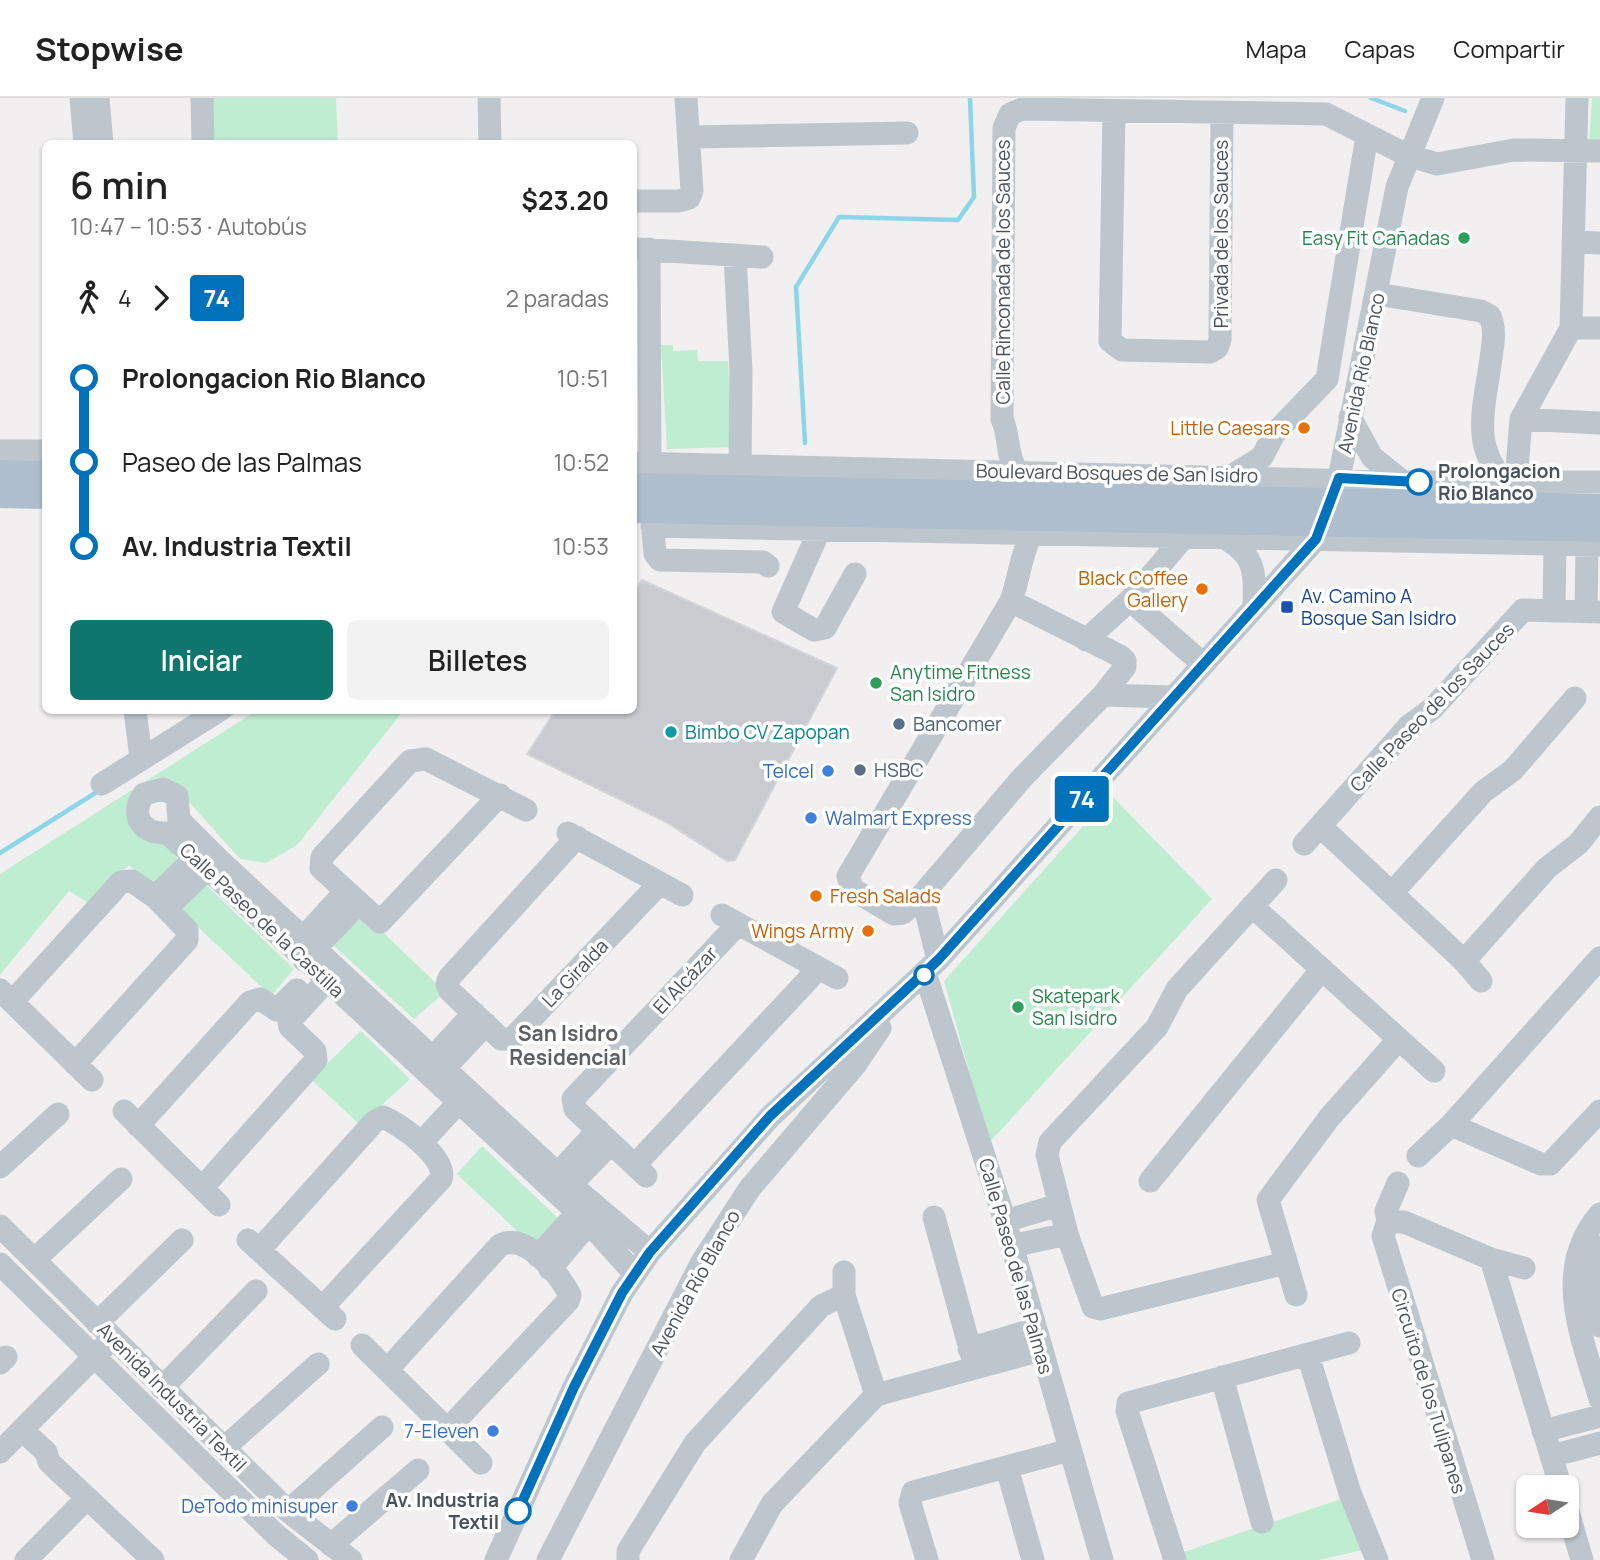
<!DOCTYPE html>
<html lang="es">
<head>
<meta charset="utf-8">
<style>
  :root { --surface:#fff; --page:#f2f2f2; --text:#222; --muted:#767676; --line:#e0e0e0; --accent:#0f766e }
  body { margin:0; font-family:Manrope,sans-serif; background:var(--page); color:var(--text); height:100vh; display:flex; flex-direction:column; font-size:26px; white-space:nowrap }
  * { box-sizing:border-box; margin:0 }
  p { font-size:23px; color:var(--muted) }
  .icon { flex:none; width:38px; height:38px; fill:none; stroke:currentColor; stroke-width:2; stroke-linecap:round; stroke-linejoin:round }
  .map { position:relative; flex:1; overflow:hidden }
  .drawer { position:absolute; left:42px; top:42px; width:595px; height:574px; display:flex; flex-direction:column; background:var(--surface); border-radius:10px; box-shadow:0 2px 5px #0004 }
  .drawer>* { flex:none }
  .badge { padding:0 14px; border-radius:5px; font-size:24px; line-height:46px }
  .needle { width:46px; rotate:258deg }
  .buttons { position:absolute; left:1516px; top:1377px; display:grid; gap:14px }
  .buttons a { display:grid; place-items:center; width:63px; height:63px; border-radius:10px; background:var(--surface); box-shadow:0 2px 5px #0004; font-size:35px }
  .map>.badge { position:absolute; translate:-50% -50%; box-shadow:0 0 0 4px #fff }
  .legs { display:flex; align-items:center; gap:10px; height:77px; padding:0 28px; font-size:23px }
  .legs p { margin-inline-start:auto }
  .summary { display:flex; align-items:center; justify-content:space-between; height:119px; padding:0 28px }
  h1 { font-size:38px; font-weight:600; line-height:52px }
  .button { display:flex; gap:14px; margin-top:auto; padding:14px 28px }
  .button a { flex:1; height:80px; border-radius:10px; background:var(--accent); color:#fff; font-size:28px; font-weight:600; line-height:80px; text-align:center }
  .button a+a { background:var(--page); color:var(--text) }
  ul { padding:0 28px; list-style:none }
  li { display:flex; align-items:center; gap:24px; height:84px; font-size:26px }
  li i { display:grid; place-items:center; width:10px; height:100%; margin:0 9px; background:currentColor }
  li i::after { content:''; width:18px; height:18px; margin:-9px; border:5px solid; border-radius:50%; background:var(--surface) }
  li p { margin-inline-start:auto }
  li:first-child i { background:linear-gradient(#0000 50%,currentColor 0) }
  li:last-child i { background:linear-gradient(currentColor 50%,#0000 0) }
  header { display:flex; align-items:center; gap:42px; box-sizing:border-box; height:98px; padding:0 35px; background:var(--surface); border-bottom:2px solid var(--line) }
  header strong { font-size:33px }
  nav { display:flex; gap:38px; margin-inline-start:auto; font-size:24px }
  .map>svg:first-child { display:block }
  .green { fill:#bfedd1 }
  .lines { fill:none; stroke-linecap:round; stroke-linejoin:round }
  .stream { stroke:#8dd6e9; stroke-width:4.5 }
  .building { fill:#c9cbd1; stroke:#d3d5da; stroke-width:2 }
  .minor { stroke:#bdc6cd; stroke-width:23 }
  .major { stroke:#afbecd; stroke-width:28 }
  .line-1-casing { stroke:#fff; stroke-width:16 }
  .line-1 { stroke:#0072bc; stroke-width:10 }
  .leisure-dot { fill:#2e9e5b; stroke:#fff; stroke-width:2.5 }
  .food-dot { fill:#e8710a; stroke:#fff; stroke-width:2.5 }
  .stop-1-dot { fill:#fff; stroke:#0072bc; stroke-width:3.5 }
  .transit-dot { fill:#1a4fb4; stroke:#fff; stroke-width:2.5 }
  .service-dot { fill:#5c6f8a; stroke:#fff; stroke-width:2.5 }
  .culture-dot { fill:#0f9aa8; stroke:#fff; stroke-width:2.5 }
  .shop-dot { fill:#3f7fe0; stroke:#fff; stroke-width:2.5 }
  .labels { text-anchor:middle; stroke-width:7; stroke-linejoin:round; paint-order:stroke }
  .street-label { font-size:19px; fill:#47525c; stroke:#fff }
  .leisure-label { font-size:19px; fill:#27864d; stroke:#fff; text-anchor:start }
  .food-label { font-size:19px; fill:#c56008; stroke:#fff; text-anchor:end }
  .stop-label { font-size:19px; font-weight:bold; fill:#47525c; stroke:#fff; text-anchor:start }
  .transit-label { font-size:19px; fill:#164399; stroke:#fff; text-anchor:start }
  .service-label { font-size:19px; fill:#4e5e75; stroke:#fff; text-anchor:start }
  .culture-label { font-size:19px; fill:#0d838f; stroke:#fff; text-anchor:start }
  .shop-label { font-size:19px; fill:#366cbe; stroke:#fff; text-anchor:end }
  .neighbourhood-label { font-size:21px; font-weight:bold; fill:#5c5f63; stroke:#fff }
</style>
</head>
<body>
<header>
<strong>Stopwise</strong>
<nav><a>Mapa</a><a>Capas</a><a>Compartir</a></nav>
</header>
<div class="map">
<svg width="1600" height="1462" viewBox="0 0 1600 1462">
  <rect width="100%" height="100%" fill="#f1efef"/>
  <path class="green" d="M206 0H336L338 45H209Z
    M1592 0H1600V46L1589 45Z
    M661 247H673V253L697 252 698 263H728L733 349 667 351Z
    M256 613H403L297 747 266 765 240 761 174 687 136 692 128 724 167 749 180 763 154 791 129 767 92 807 69 793 0 877V776Z
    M1111 697 1212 801 989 1045 944 883Z
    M204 785 294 871 271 898 180 812Z
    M361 813 445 894 414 921 333 847Z
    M361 933 410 981 360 1027 311 981Z
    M482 1048 560 1122 535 1150 457 1076Z
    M1350 1398 1363 1452 1319 1462H1183L1181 1455Z"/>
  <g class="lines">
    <path class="stream" d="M1371 0 1405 13
      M805 345 796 189 839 119 958 122 974 99 970 0
      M225 619 236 612
      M0 755 100 692"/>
  </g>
  <path class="building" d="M642 482 837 570 735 762 727 763 666 724 527 656 556 612H634V495Z"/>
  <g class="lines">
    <path class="minor" d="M81 0 85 46
      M98 0 102 46
      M202 0 203 46
      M489 0 490 46
      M1114 13 1110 243 1122 252 1210 254 1217 250 1220 242 1222 15
      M690 39 907 35
      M634 103H679L689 100 692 93 686 0
      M1573 144 1600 145
      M637 151 762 159
      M649 151 650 379
      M735 157 741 273 740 368
      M1377 196 1481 213 1490 218C1496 232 1493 245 1491 260 1485 307 1470 345 1504 383
      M1571 230H1600
      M1350 319 1372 359 1403 384
      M1521 321 1600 325
      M0 353H46
      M634 365 1403 384H1600
      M1017 373C1006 358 1010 338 1002 321L1004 30 1010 16 1022 11 1326 16 1407 57 1437 66 1514 52 1600 53
      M1231 378 1262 359 1274 336 1327 281 1367 37
      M1516 383 1521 321 1571 230 1577 0
      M651 413 655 456 660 462 763 464 768 468
      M652 428 1600 447
      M819 433 783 514 814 532 825 530 855 476
      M1222 439C1256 456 1255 474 1254 509
      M1130 502 1203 566
      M1011 503 1120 558 1125 563V569L1103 597 1022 680 922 797 903 815 894 816 852 791 848 778 1011 503C1019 481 1021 455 1032 435
      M1554 513 1555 445
      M1586 513 1587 446
      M1086 542 1130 502 1185 438
      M1103 597 1173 599
      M135 612 141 660
      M102 686 220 612
      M500 697 380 824 321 770 322 759 410 663 426 661 526 712
      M1320 728 1464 863 1481 883
      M568 735 682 797
      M577 739 449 880 447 886 450 893 501 941H512L660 785
      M1304 746 1409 628 1433 610 1523 512 1600 514
      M1276 782 1177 891 1157 929 1050 1044 1047 1057 1067 1136 1093 1209 1100 1211 1286 1165
      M1392 795 1483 694 1513 672 1575 600
      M922 797 938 862
      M155 799 205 750
      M1252 808 1434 973
      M167 810 217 761
      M722 817 837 880
      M294 850 346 793
      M1600 860 1451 1027 1541 1066H1550L1600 1013
      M304 862 359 805
      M1464 863 1547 770 1578 746 1600 719
      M925 875 1005 1123 1102 1462
      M0 892 92 982
      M12 904 121 784 132 783 155 799 187 832V842L75 966
      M423 970 474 915
      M435 980 486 926
      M124 1013 219 1107
      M138 1028 250 904 260 901 277 912 297 892
      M421 1045 459 1004
      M1418 1058 1451 1027
      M635 1067 819 870
      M0 1069 58 1016
      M646 1078 575 1011 573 1001 738 826
      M1150 1083 1322 871
      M548 1086 598 1032
      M202 1090 316 962 315 953 290 929 289 924 327 882
      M560 1098 611 1045
      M1600 1116C1552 1172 1582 1239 1600 1301
      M934 1119 975 1269
      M1005 1123 1059 1107
      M1388 1123 1386 1113 1398 1085
      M0 1128 288 1413 351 1462
      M248 1142 335 1221
      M1012 1148 1067 1136
      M1600 1149 1592 1185 1600 1228
      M260 1151 374 1024 383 1019C400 1026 448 1060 441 1081L323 1209
      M538 1158 578 1114
      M1491 1161 1561 1390
      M34 1162 121 1081
      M0 1166 276 1437 307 1462
      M550 1171 589 1125
      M844 1174V1197L876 1297
      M634 1175 589 1125 195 759 167 735C142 736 129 718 144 696L163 691 177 698 179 722 218 761 557 1075 650 1154
      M1296 1197 1268 1102 1329 1020 1399 941
      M97 1225 182 1142
      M362 1247 481 1365
      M969 1251 1035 1231
      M1308 1257 1350 1395 1377 1462
      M0 1265 6 1259
      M387 1272 500 1147C526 1134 558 1175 570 1197L568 1203 447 1332
      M1222 1279 1262 1424
      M162 1290 256 1193
      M22 1332 46 1354 49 1364 153 1462
      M1543 1333 1600 1318
      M224 1350 318 1266
      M0 1354 103 1250
      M1551 1358 1600 1345
      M1007 1370 1033 1462
      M1566 1407 1582 1462
      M288 1413 382 1329
      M331 1447 418 1372
      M26 1462 87 1400
      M496 1462 574 1289 622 1195 650 1154 770 1019 938 862 1316 441 1339 380 1397 89 1433 0
      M548 1462 702 1164 750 1090 855 967 880 930
      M628 1462V1453L695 1345 821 1208 844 1197
      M741 1462 772 1406 876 1297 1041 1252
      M927 1462 910 1405 913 1394 1070 1352
      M1175 1462 1127 1313 1128 1305 1349 1245
      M1483 1462 1383 1138 1388 1123 1404 1124 1491 1161 1524 1170"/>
    <path class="major" d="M0 376 46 377
      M634 389 1600 410
      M0 396 46 397
      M634 411 1600 430"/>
  </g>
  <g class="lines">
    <g class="line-1-casing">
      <path id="line-1" d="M518 1413 574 1289 622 1195 650 1154 770 1018 938 862 1316 441 1339 380 1419 384"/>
    </g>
    <use href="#line-1" class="line-1"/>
  </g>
  <g class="leisure-dot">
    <circle cx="1464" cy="140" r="7"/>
    <circle cx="876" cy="585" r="7"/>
    <circle cx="1018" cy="909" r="7"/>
  </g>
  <g class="food-dot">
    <circle cx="1304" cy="330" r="7"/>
    <circle cx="1202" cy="491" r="7"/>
    <circle cx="816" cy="798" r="7"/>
    <circle cx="868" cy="833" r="7"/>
  </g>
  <g class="stop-1-dot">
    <circle cx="1419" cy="384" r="12"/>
    <circle cx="924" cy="877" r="9"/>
    <circle cx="518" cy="1413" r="12"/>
  </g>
  <rect class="transit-dot" x="1280" y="502" width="14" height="14" rx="3.5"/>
  <g class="service-dot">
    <circle cx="899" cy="626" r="7"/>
    <circle cx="860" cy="672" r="7"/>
  </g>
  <circle class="culture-dot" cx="671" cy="634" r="7"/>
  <g class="shop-dot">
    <circle cx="828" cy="673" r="7"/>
    <circle cx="811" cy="720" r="7"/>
    <circle cx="493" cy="1333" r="7"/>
    <circle cx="352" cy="1408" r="7"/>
  </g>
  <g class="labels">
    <g class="street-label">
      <text transform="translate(1221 136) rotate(-90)" y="7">Privada de los Sauces</text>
      <text transform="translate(1003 174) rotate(-90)" y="7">Calle Rinconada de los Sauces</text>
      <text transform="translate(1361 275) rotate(-78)" y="7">Avenida Río Blanco</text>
      <text transform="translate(1117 375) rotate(1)" y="7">Boulevard Bosques de San Isidro</text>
      <text transform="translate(1432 609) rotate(-46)" y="7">Calle Paseo de los Sauces</text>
      <text transform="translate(262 822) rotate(43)" y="7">Calle Paseo de la Castilla</text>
      <text transform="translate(575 875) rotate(-46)" y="7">La Giralda</text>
      <text transform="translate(685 882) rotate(-47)" y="7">El Alcázar</text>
      <text transform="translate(1016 1168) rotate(74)" y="7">Calle Paseo de las Palmas</text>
      <text transform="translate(695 1185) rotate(-61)" y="7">Avenida Río Blanco</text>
      <text transform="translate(1429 1293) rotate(73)" y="7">Circuito de los Tulipanes</text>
      <text transform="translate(172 1299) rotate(45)" y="7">Avenida Industria Textil</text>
    </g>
    <g class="leisure-label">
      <text x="1450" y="147" text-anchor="end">Easy Fit Cañadas</text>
      <text x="890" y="581">Anytime Fitness<tspan x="890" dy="22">San Isidro</tspan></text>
      <text x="1032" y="905">Skatepark<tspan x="1032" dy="22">San Isidro</tspan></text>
    </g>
    <g class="food-label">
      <text x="1290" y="337">Little Caesars</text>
      <text x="1188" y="487">Black Coffee<tspan x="1188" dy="22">Gallery</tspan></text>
      <text x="830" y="805" text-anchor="start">Fresh Salads</text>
      <text x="854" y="840">Wings Army</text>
    </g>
    <g class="stop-label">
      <text x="1438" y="380">Prolongacion<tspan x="1438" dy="22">Rio Blanco</tspan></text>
      <text x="499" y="1409" text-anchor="end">Av. Industria<tspan x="499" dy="22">Textil</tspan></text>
    </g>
    <g class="transit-label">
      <text x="1301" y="505">Av. Camino A<tspan x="1301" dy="22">Bosque San Isidro</tspan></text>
    </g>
    <g class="service-label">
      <text x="913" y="633">Bancomer</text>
      <text x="874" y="679">HSBC</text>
    </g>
    <g class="culture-label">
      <text x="685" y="641">Bimbo CV Zapopan</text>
    </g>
    <g class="shop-label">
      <text x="814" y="680">Telcel</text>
      <text x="825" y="727" text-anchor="start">Walmart Express</text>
      <text x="479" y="1340">7-Eleven</text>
      <text x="338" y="1415">DeTodo minisuper</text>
    </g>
    <g class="neighbourhood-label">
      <text x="568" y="943">San Isidro<tspan x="568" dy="24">Residencial</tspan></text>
    </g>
  </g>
</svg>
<div class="buttons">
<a><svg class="needle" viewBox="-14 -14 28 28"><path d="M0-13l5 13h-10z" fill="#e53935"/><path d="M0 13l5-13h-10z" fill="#767676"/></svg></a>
</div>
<b class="badge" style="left:1082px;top:701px;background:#0072bc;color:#fff">74</b>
<section class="drawer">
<div class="summary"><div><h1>6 min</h1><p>10:47 – 10:53 · Autobús</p></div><b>$23.20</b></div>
<div class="legs"><svg class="icon" aria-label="walk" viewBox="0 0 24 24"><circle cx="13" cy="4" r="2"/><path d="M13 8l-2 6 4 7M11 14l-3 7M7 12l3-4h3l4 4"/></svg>4<svg class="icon" aria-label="forward" viewBox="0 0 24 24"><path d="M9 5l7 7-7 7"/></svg><b class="badge" style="background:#0072bc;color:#fff">74</b><p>2 paradas</p></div>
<ul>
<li><i style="color:#0072bc"></i><b>Prolongacion Rio Blanco</b><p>10:51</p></li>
<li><i style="color:#0072bc"></i><span>Paseo de las Palmas</span><p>10:52</p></li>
<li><i style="color:#0072bc"></i><b>Av. Industria Textil</b><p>10:53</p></li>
</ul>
<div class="button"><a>Iniciar</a><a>Billetes</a></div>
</section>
</div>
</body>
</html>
